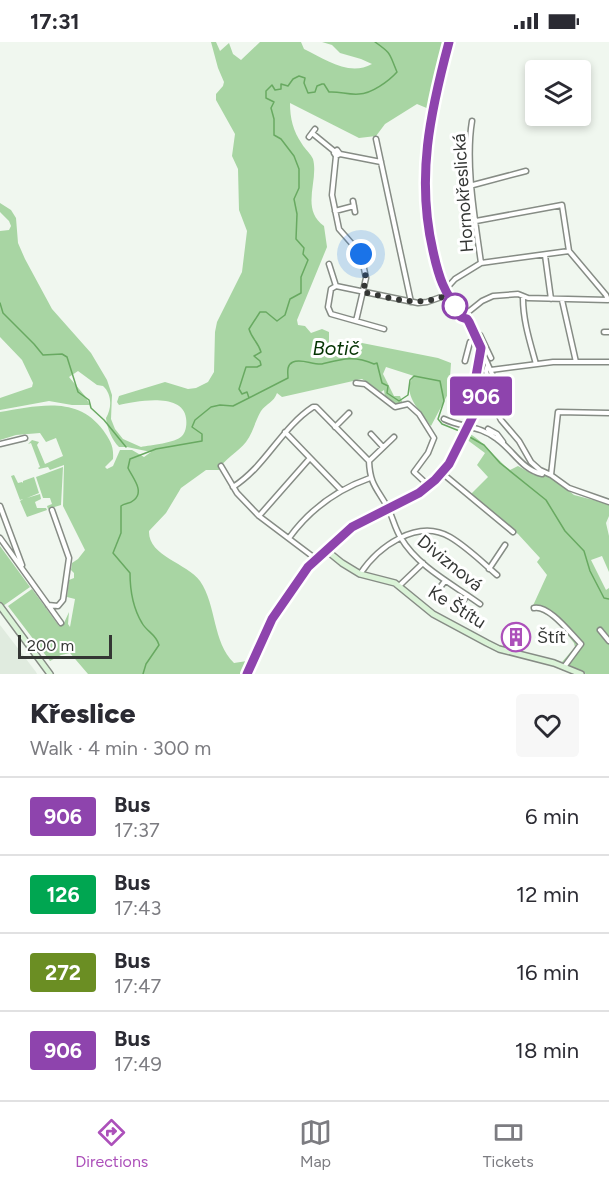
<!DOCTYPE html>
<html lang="en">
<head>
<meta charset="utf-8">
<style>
  :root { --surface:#fff; --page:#f7f7f7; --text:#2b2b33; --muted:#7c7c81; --line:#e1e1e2; --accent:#ac50ba }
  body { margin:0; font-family:Figtree,sans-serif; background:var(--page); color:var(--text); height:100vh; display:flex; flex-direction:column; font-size:22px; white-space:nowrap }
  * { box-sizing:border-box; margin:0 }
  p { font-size:20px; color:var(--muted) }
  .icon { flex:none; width:33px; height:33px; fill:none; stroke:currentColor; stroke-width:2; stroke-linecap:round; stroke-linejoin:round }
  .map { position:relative; height:632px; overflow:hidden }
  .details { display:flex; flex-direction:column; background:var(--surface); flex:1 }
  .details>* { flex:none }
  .badge { padding:0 12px; border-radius:4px; font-size:21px; line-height:39px }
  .fabs { position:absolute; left:525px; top:18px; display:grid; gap:12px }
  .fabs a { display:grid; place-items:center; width:66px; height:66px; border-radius:6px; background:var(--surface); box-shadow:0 3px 9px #0003; font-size:30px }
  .scale { position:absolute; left:18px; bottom:15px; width:94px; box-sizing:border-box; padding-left:6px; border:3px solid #343634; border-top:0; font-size:16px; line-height:21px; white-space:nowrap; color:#343634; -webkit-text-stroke:4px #fff; paint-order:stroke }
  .you { position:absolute; width:30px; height:30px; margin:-15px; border:4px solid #fff; border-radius:50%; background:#1a73e8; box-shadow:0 0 0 9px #1a73e833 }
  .map>.badge { position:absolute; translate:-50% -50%; box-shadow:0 0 0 3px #fff }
  .round { display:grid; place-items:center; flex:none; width:63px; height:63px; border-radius:6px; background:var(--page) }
  .headline { display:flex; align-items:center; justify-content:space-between; height:102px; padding:0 30px }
  h1 { font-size:28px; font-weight:800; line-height:45px }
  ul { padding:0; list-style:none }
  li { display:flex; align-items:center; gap:18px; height:78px; padding:0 30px; border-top:2px solid var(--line) }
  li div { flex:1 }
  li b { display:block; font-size:22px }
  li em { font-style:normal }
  li .badge { min-width:66px; font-weight:700; text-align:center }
  .status { display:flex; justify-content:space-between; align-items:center; height:42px; padding:0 30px; background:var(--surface); direction:ltr }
  .status svg { height:16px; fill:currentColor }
  .menu { display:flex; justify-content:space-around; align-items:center; height:84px; border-top:2px solid var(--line); background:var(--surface); font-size:16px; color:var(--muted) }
  .menu a { display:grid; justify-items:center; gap:3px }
  .menu .current { color:var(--accent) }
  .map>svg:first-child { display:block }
  .built { fill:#e0ebdf }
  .green { fill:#a8d5a3 }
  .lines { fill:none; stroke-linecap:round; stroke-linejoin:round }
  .stream { stroke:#68a961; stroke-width:1.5 }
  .street-casing { stroke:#868c85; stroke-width:7 }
  .secondary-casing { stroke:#868c85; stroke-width:8 }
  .street { stroke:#fff; stroke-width:4 }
  .secondary { stroke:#daf3d7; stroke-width:5 }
  .line-casing { stroke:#fff; stroke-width:14 }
  .line { stroke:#8e44ad; stroke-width:9 }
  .walk { stroke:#343634; stroke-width:6; stroke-dasharray:0 10.8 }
  .stop-dot { fill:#fff; stroke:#8e44ad; stroke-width:3 }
  .labels { text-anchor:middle; stroke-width:6; stroke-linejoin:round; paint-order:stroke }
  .street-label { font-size:18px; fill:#343634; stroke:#fff }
  .poi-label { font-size:18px; fill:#343634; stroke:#fff; text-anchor:start }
  .water-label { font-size:20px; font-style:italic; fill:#043302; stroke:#fff }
</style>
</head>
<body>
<div class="status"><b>17:31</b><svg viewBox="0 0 49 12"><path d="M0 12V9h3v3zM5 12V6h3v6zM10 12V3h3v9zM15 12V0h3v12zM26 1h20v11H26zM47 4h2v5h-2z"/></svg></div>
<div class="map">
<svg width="609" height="632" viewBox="0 0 609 632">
  <rect width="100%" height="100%" fill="#f0f7ef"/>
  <path class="built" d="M0 583 36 630 37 632H0Z"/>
  <path class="green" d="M211 0H216L220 9 229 1 233 12 241 18 260 0H301L304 7C325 17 349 35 372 22L361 17 340 11 332 3 322 0H445L429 67 417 62 385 82 376 94 359 96 290 61C290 76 293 89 302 102 305 107 311 112 313 117 319 139 300 167 324 184L327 205 297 278 298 283 305 284 311 291 322 287 329 290V301L332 303 357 300 438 316 451 321 449 350 431 384C421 370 400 351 414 334L386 325 383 332 394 354H400L403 362H393L385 355 384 348 381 350 362 337 282 355 277 351C274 360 266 362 261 369 255 379 253 391 246 400 239 409 222 419 219 428H206L181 446 166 471 149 489C148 514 187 521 200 539 217 564 212 599 234 621L247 619 242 632H88L70 611 61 613 50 619 8 564 32 547 59 584 64 581 69 570 68 582 70 585 75 557 67 555 69 538 74 536V531L71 528 72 521 78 517 85 508 63 464 64 423 50 428 48 425 39 427 38 426 40 425 31 401 28 402 32 398 39 400 37 403 45 422 63 414 56 396 46 400 40 391 16 393 0 398V370C37 364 77 353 103 388 110 398 114 404 113 417L105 425 107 427 113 424 120 408H132L144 415 151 410 127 405H119C112 398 107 386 106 376 112 366 112 352 103 344L97 343 78 329 69 335 85 354 90 363H72L49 359 0 368V356L32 345 33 341 22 318 0 295V189L9 188 11 184 9 179 0 170V161L11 168 16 176 18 201 25 217 52 267 91 311 107 338 112 353 111 377 115 387 123 397 141 405C151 403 175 401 182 394 186 390 187 382 186 376 183 350 136 359 119 363L117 360 119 354 165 340 188 347 196 346 208 340 214 330 215 290 217 280 242 230 247 189 239 168 238 127 232 114 235 92 216 58V52L223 44 224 40 218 26Z
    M469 391C485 401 495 416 510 428L518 424 534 433 551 434 574 453 609 462V474L606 481 609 494V530L602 514 591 518 606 548 609 546V632H586L562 620 575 605 574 601C563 587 549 568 531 568L547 533 537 520 540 516 518 492 471 452 488 435 477 423 485 411 466 397Z
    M63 425 61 463 48 467 47 464 52 462 50 456H43L36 435Z
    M14 433 18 441 22 440 23 441V439L34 435 39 451 27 456 40 452 41 457 35 460 37 466H46L47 468 27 475 20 459 23 457 20 458 11 434Z
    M0 504 30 545 3 564 0 560Z"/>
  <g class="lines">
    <path class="stream" d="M0 261 3 271 34 302 43 313 62 312 67 315 78 350 89 358 91 366 104 378 126 405
      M249 356 247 350 242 352 239 347 246 325H257L261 323 260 319 254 314 261 310C258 300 252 297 249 287L260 270H266L277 279 285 273 290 257 301 251V235L308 218 303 212 304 206 296 197 297 172 294 157 299 146V127L294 114 281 97 274 93V77L271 66 274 60 266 56V49L272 43 275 48 281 47V42L288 44 293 37 299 34 305 36 304 41 308 51 315 50 317 44 322 42H324L329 50C339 49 348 53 359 52 371 52 389 39 397 30 389 11 392 12 375 0
      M466 393 484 403 500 421 546 458 565 489 584 509 590 529 604 556 609 557
      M143 632 146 622 159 603C156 592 147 590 142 581 133 566 130 549 130 531L113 511 121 491V464C125 461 130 462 134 458 145 449 132 435 128 426L130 417 156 407 202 399V392L192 385 195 378 211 365 220 363 233 364 288 336C288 331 286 323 293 320 301 316 313 323 322 322 342 317 354 313 374 322L377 321 382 341 388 344 387 351 399 359 408 353 410 338 414 334 440 339 444 359 438 377 442 382 462 390"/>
    <g class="street-casing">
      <path id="street" d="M472 79C465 122 475 177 481 221
        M312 91 334 109
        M309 95 315 87
        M376 97 411 260
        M337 108 340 112 336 114 334 111Z
        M340 112 381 120
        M336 114 332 153 339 187 361 212 366 236 356 279
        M473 143 526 129
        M353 159 355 170
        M335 169 354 164
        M476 179 562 163 569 209
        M545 213 551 257
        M329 222 336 244 418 261 427 260 447 253
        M336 244 331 247 328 265 331 272 384 287
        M445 248 455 237 481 221 569 209 606 253 608 258
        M523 256C523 279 530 300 536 322
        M562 258 576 320
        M467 271 482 259 493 254 518 252 528 256 608 258
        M604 290H609
        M476 293H480L491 316
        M481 313 485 316 503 357
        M465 319 470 300
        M488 323 486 329 495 366 501 378 519 399 531 420 540 428 551 433 569 446 609 460
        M491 328 553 320H609
        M356 341 365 342 395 365 408 362 419 372 434 396 428 411 414 430 429 444
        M456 360 466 357 478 366
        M444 377C463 386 479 383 497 397 513 408 522 428 542 432
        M335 385 349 371
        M488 387 497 392 503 400
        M285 390 341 448
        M371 392 383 405
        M0 402 25 396
        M369 419 394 395
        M221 424 237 451 259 474 316 517
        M442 431 513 490
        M551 433 558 370 609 371
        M233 445C266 424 281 386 313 365H316L369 419C370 443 377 446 388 466 393 476 395 487 401 496 418 525 454 543 480 562
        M0 464 22 523
        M259 474 310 416
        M0 496 61 581
        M289 496C310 467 336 448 370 436
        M489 527 505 503
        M360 532C378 505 417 476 450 495 467 505 482 520 497 533
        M399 544 423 521
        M435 552 445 539
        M48 563 58 564 63 558 69 516 52 468
        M534 566C549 563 570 591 581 602L564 625
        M458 567 467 553
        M600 588 609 599"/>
    </g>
    <g class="secondary-casing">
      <path id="secondary" d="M326 508 342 521 360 532 395 541 433 572 487 601 499 607 554 621 581 632
        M0 564 50 632
        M247 632 272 577 308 525 352 485 419 451 435 438 449 422 480 360 476 334 481 306 467 277 468 272C466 270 463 270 461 269 446 262 437 227 433 212 416 137 430 73 449 0"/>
    </g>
    <use href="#street" class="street"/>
    <use href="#secondary" class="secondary"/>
  </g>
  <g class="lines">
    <g class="line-casing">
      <path id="line" d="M247 632 272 577 308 525 352 485 419 451 435 438 449 422 480 360 476 334 481 306 469 280 467 277 461 275 462 270C444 254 438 232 433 209 416 136 430 71 449 0"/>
    </g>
    <use href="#line" class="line"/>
    <path class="walk" d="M361 212 366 236 363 250C392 256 419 266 447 253L455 264"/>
  </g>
  <defs>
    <g id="building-ring" transform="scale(1.5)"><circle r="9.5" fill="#fff" stroke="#ac50ba" stroke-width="1.5"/><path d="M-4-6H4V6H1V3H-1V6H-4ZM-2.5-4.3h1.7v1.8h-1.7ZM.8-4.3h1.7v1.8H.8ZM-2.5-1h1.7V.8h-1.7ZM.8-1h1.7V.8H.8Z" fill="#ac50ba"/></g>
  </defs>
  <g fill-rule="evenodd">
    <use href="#building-ring" x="516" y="595"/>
  </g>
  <circle class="stop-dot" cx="455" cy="264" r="12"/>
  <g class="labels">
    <g class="street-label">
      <text transform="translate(463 151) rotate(-94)" y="6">Hornokřeslická</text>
      <text transform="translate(450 521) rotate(39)" y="6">Diviznová</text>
      <text transform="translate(457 565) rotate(32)" y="6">Ke Štítu</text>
    </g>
    <g class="poi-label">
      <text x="537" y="601">Štít</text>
    </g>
    <g class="water-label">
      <text x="336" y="313">Botič</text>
    </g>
  </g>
</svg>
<div class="fabs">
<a><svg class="icon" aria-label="layers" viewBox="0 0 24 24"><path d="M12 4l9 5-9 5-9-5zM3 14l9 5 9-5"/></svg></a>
</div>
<div class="scale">200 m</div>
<div class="you" style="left:361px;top:212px"></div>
<b class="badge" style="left:481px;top:354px;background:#8e44ad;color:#fff">906</b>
</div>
<section class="details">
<div class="headline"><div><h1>Křeslice</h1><p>Walk · 4 min · 300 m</p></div><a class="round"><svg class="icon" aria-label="heart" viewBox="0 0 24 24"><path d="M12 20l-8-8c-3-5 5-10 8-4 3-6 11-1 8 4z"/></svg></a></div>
<ul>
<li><span class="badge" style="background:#8e44ad;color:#fff">906</span><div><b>Bus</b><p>17:37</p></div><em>6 min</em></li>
<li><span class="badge" style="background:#00a651;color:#fff">126</span><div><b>Bus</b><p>17:43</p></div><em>12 min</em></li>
<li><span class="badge" style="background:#6b8e23;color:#fff">272</span><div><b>Bus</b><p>17:47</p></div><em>16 min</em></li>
<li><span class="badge" style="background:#8e44ad;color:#fff">906</span><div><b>Bus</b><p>17:49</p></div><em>18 min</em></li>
</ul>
</section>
<nav class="menu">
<a class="current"><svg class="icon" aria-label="directions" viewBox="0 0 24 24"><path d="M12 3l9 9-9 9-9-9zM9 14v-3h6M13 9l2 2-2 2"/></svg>Directions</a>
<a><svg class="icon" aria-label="map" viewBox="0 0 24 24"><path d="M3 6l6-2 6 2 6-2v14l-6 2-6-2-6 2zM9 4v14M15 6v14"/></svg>Map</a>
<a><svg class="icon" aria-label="tickets" viewBox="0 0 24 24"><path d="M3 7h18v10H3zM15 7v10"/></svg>Tickets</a>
</nav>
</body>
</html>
